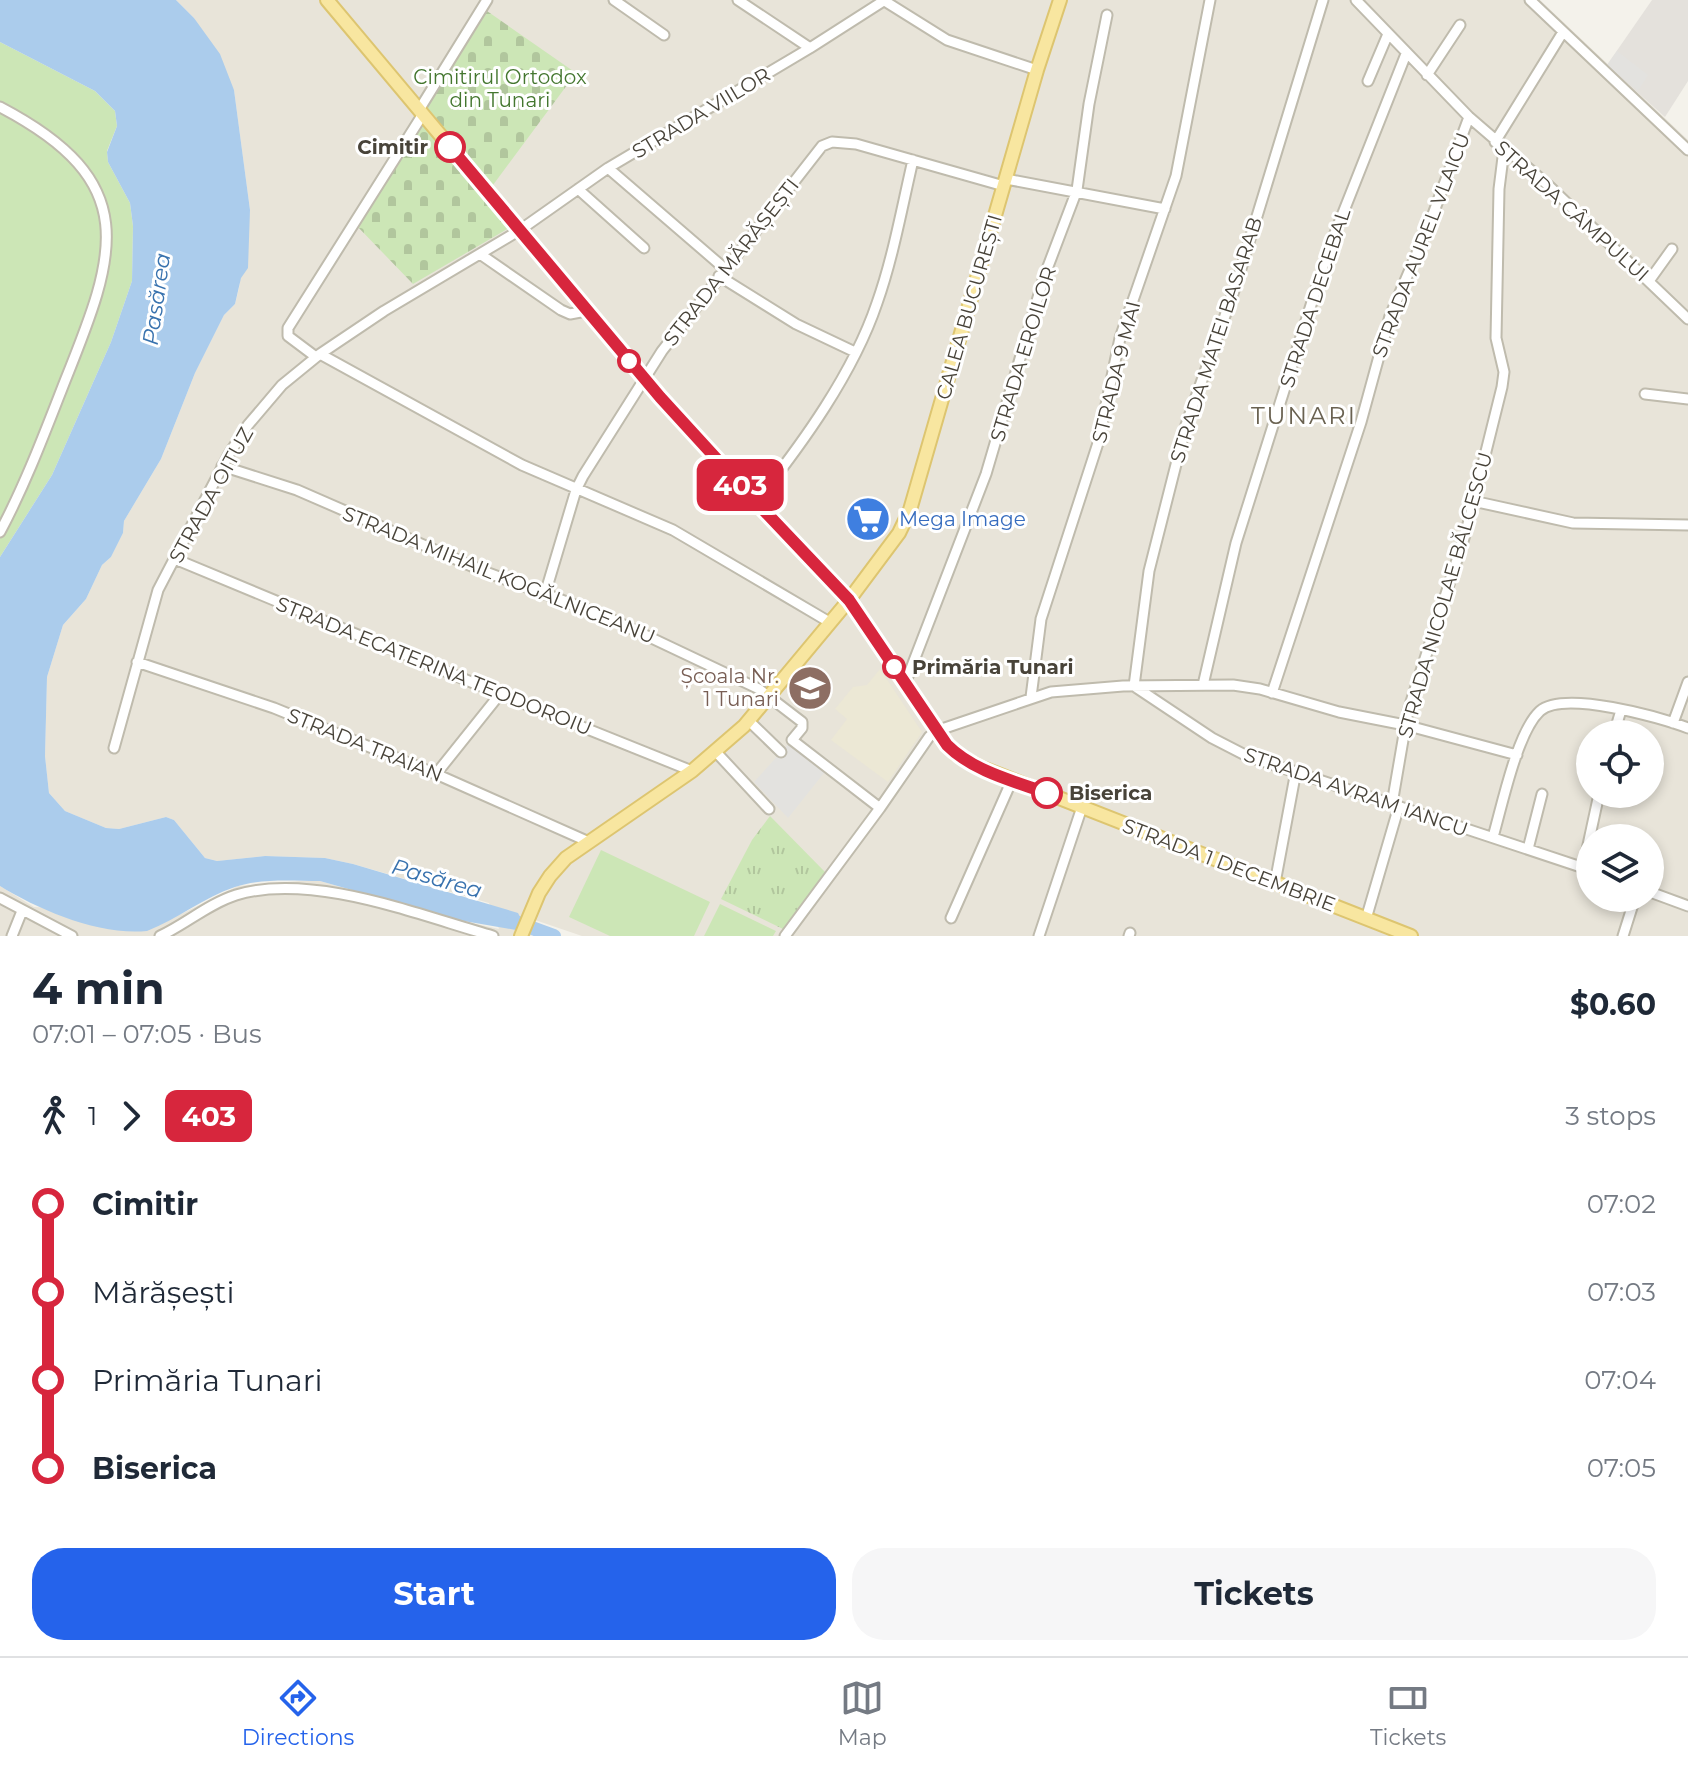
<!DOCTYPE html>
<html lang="en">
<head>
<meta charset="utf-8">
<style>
  :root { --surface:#fff; --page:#f6f6f7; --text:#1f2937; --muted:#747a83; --line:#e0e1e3; --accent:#2563eb }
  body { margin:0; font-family:Montserrat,sans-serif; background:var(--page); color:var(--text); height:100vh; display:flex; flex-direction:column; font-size:30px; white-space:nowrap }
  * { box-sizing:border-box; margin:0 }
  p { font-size:26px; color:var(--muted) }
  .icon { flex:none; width:44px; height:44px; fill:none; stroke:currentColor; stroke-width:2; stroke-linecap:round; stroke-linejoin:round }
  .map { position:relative; height:936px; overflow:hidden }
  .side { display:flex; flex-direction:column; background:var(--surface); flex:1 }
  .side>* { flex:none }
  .badge { padding:0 16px; border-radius:12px; font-size:28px; line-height:52px }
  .buttons { position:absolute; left:1576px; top:720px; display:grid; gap:16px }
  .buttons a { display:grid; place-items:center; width:88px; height:88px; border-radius:50%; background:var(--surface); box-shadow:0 4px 12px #0003; font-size:40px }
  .map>.badge { position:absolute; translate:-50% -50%; box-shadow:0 0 0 4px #fff }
  .legs { display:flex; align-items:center; gap:12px; height:88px; padding:0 32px; font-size:26px }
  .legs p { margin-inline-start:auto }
  .summary { display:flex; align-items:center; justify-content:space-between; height:136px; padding:0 32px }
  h1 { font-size:44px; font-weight:700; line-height:60px }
  .primary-button { display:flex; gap:16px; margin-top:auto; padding:16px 32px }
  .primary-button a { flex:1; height:92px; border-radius:32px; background:var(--accent); color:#fff; font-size:32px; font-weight:700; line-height:92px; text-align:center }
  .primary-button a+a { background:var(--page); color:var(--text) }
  ul { padding:0 32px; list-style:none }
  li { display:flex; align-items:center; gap:28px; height:88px; font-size:30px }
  li i { display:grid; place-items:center; width:12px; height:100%; margin:0 10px; background:currentColor }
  li i::after { content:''; width:20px; height:20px; margin:-10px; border:6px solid; border-radius:50%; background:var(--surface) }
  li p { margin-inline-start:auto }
  li:first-child i { background:linear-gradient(#0000 50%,currentColor 0) }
  li:last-child i { background:linear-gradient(currentColor 50%,#0000 0) }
  .tab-bar { display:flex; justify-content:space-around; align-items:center; height:112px; border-top:2px solid var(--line); background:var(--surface); font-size:22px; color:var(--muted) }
  .tab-bar a { display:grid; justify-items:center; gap:4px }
  .tab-bar .on { color:var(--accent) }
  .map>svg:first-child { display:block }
  .residential { fill:#e8e4d9; fill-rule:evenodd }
  .industrial { fill:#e4e1dc }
  .education { fill:#ece8d5 }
  .grass { fill:#cce6b6 }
  .cemetery { fill:url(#cemetery-stones) }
  .park { fill:url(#park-tufts) }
  .parking { fill:#e3e2df }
  .water { fill:#abccec }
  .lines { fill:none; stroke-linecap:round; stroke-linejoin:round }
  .river { stroke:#abccec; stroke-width:14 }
  .minor-casing { stroke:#bfbbad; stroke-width:13 }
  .major-casing { stroke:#ddc570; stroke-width:16 }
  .minor { stroke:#fff; stroke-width:9 }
  .major { stroke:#f8e6a0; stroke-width:12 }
  .line-1-casing { stroke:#fff; stroke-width:18 }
  .line-1 { stroke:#d7263d; stroke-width:12 }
  .stop-1-dot { fill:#fff; stroke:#d7263d; stroke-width:4 }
  .labels { text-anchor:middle; stroke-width:6; stroke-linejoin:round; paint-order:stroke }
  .park-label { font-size:20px; fill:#44772f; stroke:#fff }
  .street-label { font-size:20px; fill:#484339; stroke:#fff }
  .stop-label { font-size:20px; font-weight:bold; fill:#484339; stroke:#fff; text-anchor:start }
  .shop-label { font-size:20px; fill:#366cbe; stroke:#fff; text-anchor:start }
  .education-label { font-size:20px; fill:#785e54; stroke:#fff; text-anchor:end }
  .water-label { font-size:22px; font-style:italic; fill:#3872ae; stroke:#fff }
  .quarter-label { font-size:24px; letter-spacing:2px; fill:#6a6251; stroke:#fff }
</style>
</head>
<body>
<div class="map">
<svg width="1688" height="936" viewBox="0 0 1688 936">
  <defs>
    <pattern id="cemetery-stones" width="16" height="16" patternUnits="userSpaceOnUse" patternTransform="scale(2)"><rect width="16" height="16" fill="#cce6b6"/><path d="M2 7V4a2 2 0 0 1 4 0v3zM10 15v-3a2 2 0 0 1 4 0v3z" fill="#b1c69d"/></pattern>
    <pattern id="park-tufts" width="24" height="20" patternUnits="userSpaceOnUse" patternTransform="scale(2)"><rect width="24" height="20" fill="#cce6b6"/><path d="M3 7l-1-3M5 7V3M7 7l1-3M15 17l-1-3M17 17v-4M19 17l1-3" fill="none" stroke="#b1c69d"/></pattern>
  </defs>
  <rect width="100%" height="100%" fill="#f4f2eb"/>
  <path class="residential" d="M176 0H1540L1688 140V936H582L535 920 528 934 532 936H0V886L34 907 179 915 238 886 299 881H320L458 920 499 929 489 903 353 864 325 858 265 856 217 861 205 858 174 820 166 817 119 829 106 828 65 811 49 793 45 756 47 677 63 625 86 599 102 565 111 557 123 533 124 521 161 459 195 373 224 315 235 304 239 288 250 210 234 90 194 18ZM1590 734H1650V794H1590ZM1590 838H1650V898H1590Z"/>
  <path class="industrial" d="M1652 0H1688V81L1665 117 1607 65Z"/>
  <path class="education" d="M880 669 922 732 888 782 831 740 847 719 835 709 853 687 867 685Z"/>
  <path class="grass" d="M0 42 95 91 115 111 117 126 107 151 108 162 130 203 133 226 132 281 111 342 52 475 0 557Z
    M601 850 710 902 694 936H610L569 917Z
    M720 904 776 931 773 936H704Z"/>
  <path class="cemetery" d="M487 11 576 73 493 185 427 108Z
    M421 121 509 228 413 284 356 225Z"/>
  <path class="park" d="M770 816 826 873 783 929 721 899 752 840Z"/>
  <path class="parking" d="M1617 51 1648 75 1638 91 1607 65Z
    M792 740 828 768 788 818 754 782Z"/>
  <path class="water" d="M0 0H176L194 18 220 54 234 90 250 210 248 268 241 278 235 304 224 315 195 373 161 459 124 521 123 533 111 557 102 565 86 599 63 625 47 677 45 756 49 793 65 811 106 828 119 829 166 817 174 820 205 858 217 861 265 856 325 858 353 864 518 913 520 917 516 930 458 920 320 881C293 881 261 878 235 887 204 897 178 919 147 931 100 936 39 910 0 886V557L52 475 111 342 132 281 133 226 130 203 108 162 107 152 117 126 115 111 95 91 0 42Z"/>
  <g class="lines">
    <path class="river" d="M513 921 554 936"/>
    <g class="minor-casing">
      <path id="minor" d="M614 0 664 35
        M738 0 810 48
        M883 0 947 40 1037 70
        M1323 0 1236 285 1186 425 1149 571 1134 686 1212 738 1247 756 1590 870
        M1356 0 1469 117 1549 186 1688 319
        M1530 0 1688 150
        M1427 75 1460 25
        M1368 81 1388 34
        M0 107C143 182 117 252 65 381 45 432 26 483 0 532
        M419 110 487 0
        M1495 142 1563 32
        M608 168 724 268
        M1006 179 1165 209
        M578 189 644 248
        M480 254 561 310 570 314 586 311
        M719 276 796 324 855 352
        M1649 281 1672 249
        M320 354 522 465 673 530 831 623
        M316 357 288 336V328L423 114
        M1645 394 1688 399
        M222 466 297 490 483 571 605 616 759 689 802 722V728L792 740 880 808
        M1473 501 1573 523 1688 525
        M756 502C802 444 853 374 877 303 893 258 902 207 913 160
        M175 559 500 694 692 771
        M545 594 576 490 583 476 662 351 822 146 832 142 856 144 1004 186
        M137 662 274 708 436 774 589 842
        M905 684 986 474 1044 277 1077 190 1089 104 1107 15
        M1203 685 1236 543 1328 251 1406 54
        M1272 693 1361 422 1390 316 1429 225 1469 117
        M1031 697 1041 619 1098 443 1120 338 1176 176 1210 0
        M749 721 781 752
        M1673 723 1688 682
        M1614 734 1621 710
        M114 748 158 590 229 454 248 425 282 385 320 354 384 311 520 230 608 168 810 48 885 0
        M716 752 769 809
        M436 774 500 694
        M1392 804 1408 711 1466 532 1502 387 1504 372 1496 338 1499 189 1504 149
        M1493 837C1502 806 1517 732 1540 711 1564 690 1659 717 1688 728
        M1528 849 1542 794
        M1583 868 1599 794
        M1275 883 1296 771
        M1650 892 1688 906
        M0 898 72 936
        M951 918 1012 780
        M1366 919 1399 806
        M12 936 22 911
        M160 936C186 924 208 904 236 895 312 872 418 915 493 936
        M785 936 880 808 929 737 936 731 1051 692 1123 686 1233 685 1260 689 1339 712 1405 725 1517 755
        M1039 936 1082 807
        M1129 936 1130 933
        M1623 936 1635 898"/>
    </g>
    <g class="major-casing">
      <path id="major" d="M327 0 660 397 756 502 849 600 947 745 956 754 980 767 1411 936
        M521 936 539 893 550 876 566 858 692 771 744 726 849 600 899 533 910 510 1037 70 1060 0"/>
    </g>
    <use href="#minor" class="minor"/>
    <use href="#major" class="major"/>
  </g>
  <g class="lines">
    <g class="line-1-casing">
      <path id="line-1" d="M450 147 660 397 756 502 849 600 947 745C973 771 1013 781 1047 793"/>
    </g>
    <use href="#line-1" class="line-1"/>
  </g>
  <defs>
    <g id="supermarket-disc" transform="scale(2.3)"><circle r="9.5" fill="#3f7fe0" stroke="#fff"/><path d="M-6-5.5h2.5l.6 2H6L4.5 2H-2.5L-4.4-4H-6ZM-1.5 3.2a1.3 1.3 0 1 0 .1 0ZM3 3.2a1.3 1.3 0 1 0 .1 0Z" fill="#fff"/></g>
    <g id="school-disc" transform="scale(2.3)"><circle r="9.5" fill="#8d6e63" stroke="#fff"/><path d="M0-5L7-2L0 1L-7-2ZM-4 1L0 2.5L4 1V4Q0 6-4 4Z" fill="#fff"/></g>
  </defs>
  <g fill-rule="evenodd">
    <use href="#supermarket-disc" x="868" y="519"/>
    <use href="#school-disc" x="810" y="688"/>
  </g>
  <g class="stop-1-dot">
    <circle cx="450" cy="147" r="14"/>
    <circle cx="629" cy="361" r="10"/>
    <circle cx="894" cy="667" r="10"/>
    <circle cx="1047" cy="793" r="14"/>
  </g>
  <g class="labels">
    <g class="park-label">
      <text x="500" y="84">Cimitirul Ortodox<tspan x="500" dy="23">din Tunari</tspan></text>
    </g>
    <g class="street-label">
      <text transform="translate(701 113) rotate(-31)" y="7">STRADA VIILOR</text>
      <text transform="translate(1572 211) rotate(42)" y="7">STRADA CÂMPULUI</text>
      <text transform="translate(1421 245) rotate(-69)" y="7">STRADA AUREL VLAICU</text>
      <text transform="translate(731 262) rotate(-52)" y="7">STRADA MĂRĂȘEȘTI</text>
      <text transform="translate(1315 298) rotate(-72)" y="7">STRADA DECEBAL</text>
      <text transform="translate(969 307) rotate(-74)" y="7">CALEA BUCUREȘTI</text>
      <text transform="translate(1216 340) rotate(-72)" y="7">STRADA MATEI BASARAB</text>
      <text transform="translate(1023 354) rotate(-73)" y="7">STRADA EROILOR</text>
      <text transform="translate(1116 372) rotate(-76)" y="7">STRADA 9 MAI</text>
      <text transform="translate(211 495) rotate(-61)" y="7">STRADA OITUZ</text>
      <text transform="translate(499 575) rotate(22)" y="7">STRADA MIHAIL KOGĂLNICEANU</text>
      <text transform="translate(1445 595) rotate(-74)" y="7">STRADA NICOLAE BĂLCESCU</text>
      <text transform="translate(434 666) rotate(22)" y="7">STRADA ECATERINA TEODOROIU</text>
      <text transform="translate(365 745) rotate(22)" y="7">STRADA TRAIAN</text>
      <text transform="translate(1356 792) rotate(19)" y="7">STRADA AVRAM IANCU</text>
      <text transform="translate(1229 865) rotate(21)" y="7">STRADA 1 DECEMBRIE</text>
    </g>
    <g class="stop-label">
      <text x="428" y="154" text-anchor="end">Cimitir</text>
      <text x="912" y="674">Primăria Tunari</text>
      <text x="1069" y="800">Biserica</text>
    </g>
    <g class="shop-label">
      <text x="899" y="526">Mega Image</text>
    </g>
    <g class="education-label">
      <text x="779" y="683">Școala Nr.<tspan x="779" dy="23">1 Tunari</tspan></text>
    </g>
    <g class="water-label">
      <text transform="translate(156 299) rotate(-82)" y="8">Pasărea</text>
      <text transform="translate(437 878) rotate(16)" y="8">Pasărea</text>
    </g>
    <g class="quarter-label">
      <text x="1304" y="424">TUNARI</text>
    </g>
  </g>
</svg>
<div class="buttons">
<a><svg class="icon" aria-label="locate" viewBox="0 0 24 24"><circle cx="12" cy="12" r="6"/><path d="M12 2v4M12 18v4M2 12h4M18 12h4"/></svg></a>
<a><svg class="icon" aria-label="layers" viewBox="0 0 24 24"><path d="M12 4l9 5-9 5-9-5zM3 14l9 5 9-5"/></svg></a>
</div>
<b class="badge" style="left:740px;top:485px;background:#d7263d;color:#fff">403</b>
</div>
<section class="side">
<div class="summary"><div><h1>4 min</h1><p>07:01 – 07:05 · Bus</p></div><b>$0.60</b></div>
<div class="legs"><svg class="icon" aria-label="walk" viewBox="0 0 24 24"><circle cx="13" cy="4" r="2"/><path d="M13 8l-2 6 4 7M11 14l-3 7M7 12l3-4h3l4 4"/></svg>1<svg class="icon" aria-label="forward" viewBox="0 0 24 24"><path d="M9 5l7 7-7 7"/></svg><b class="badge" style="background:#d7263d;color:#fff">403</b><p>3 stops</p></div>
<ul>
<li><i style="color:#d7263d"></i><b>Cimitir</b><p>07:02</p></li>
<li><i style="color:#d7263d"></i><span>Mărășești</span><p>07:03</p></li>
<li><i style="color:#d7263d"></i><span>Primăria Tunari</span><p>07:04</p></li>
<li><i style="color:#d7263d"></i><b>Biserica</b><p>07:05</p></li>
</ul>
<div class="primary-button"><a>Start</a><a>Tickets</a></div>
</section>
<nav class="tab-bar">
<a class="on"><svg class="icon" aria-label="directions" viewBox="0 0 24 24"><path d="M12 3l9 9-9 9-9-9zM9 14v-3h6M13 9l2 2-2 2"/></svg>Directions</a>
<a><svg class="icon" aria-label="map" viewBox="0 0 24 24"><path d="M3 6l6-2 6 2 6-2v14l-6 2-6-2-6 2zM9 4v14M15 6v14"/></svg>Map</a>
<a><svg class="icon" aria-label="tickets" viewBox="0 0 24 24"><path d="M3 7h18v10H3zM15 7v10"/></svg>Tickets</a>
</nav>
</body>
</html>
